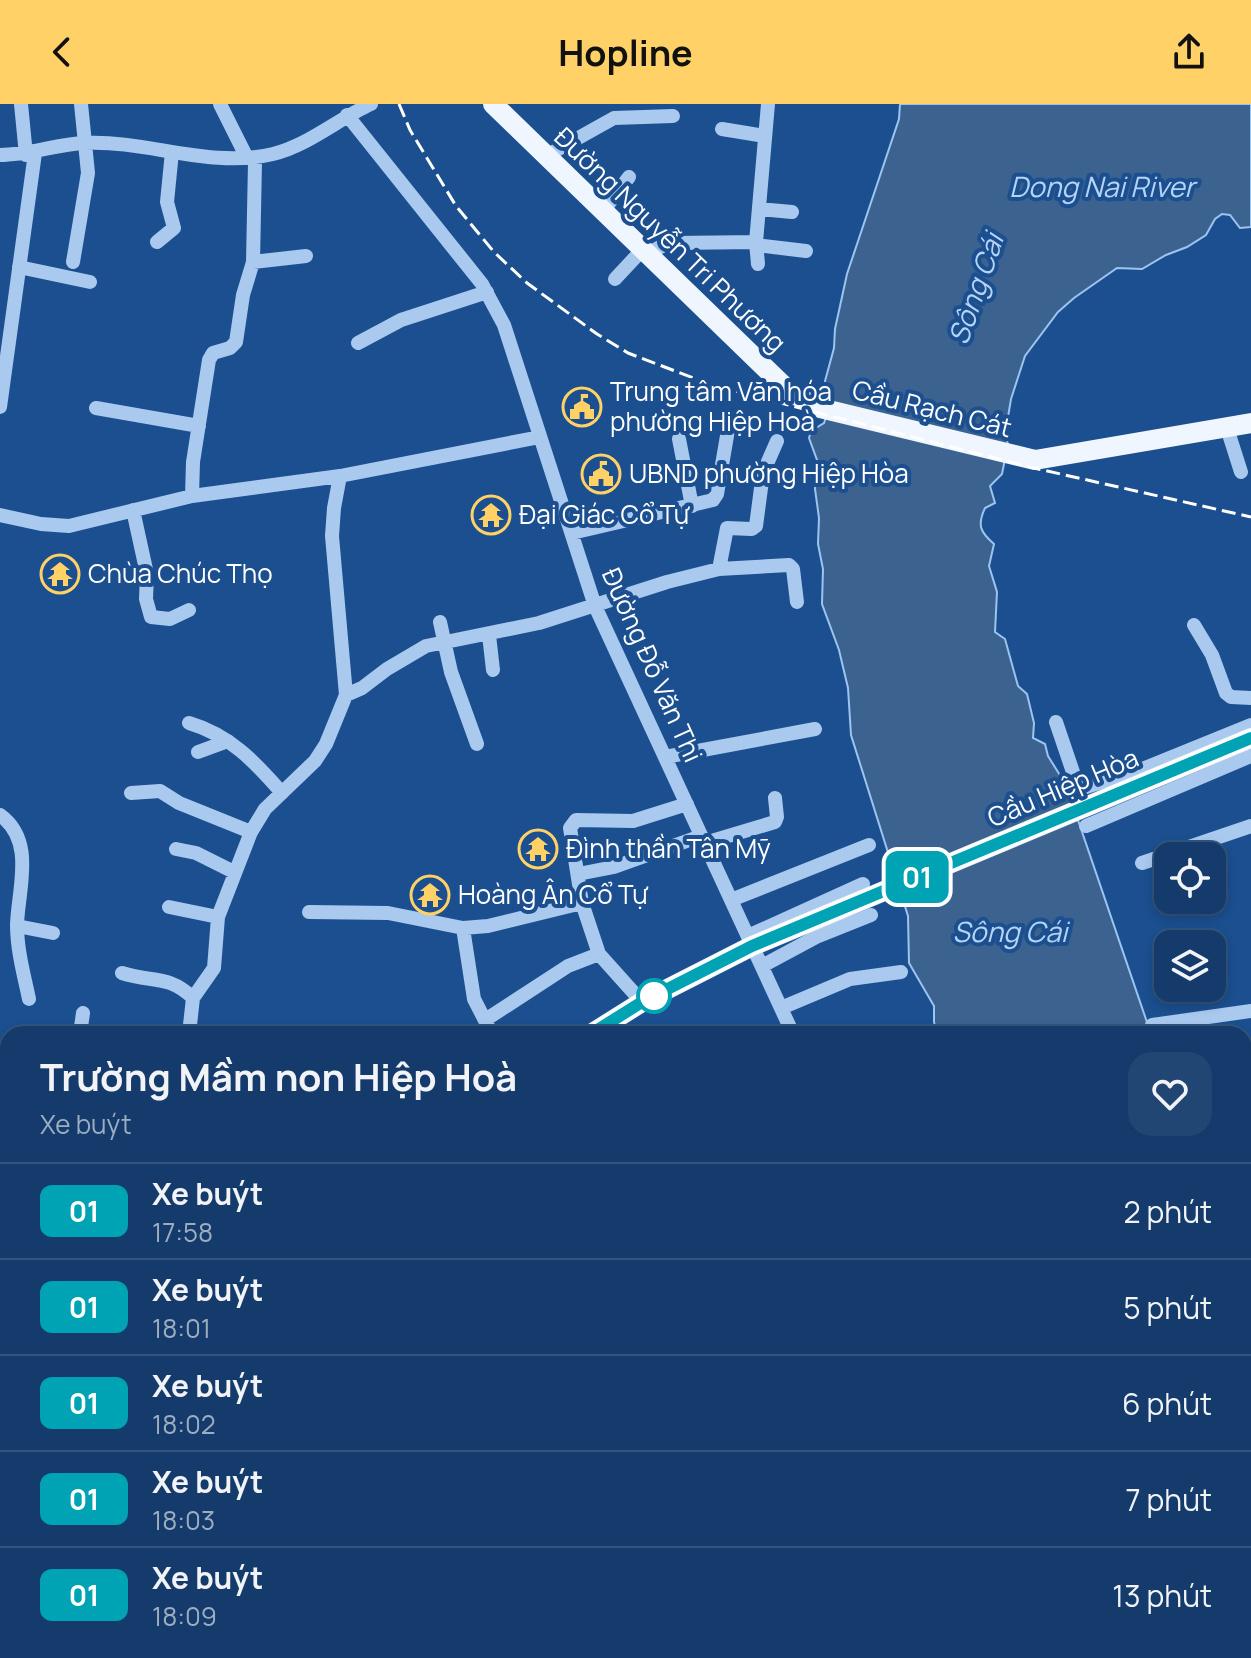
<!DOCTYPE html>
<html lang="vi">
<head>
<meta charset="utf-8">
<style>
  :root { --surface:#143b6b; --page:#214673; --text:#f1f3f6; --muted:#9dadc1; --line:#33557e; --accent:#ffd166 }
  body { margin:0; font-family:Manrope,sans-serif; background:var(--page); color:var(--text); height:100vh; display:flex; flex-direction:column; font-size:30px; white-space:nowrap }
  * { box-sizing:border-box; margin:0 }
  p { font-size:26px; color:var(--muted) }
  .icon { flex:none; width:44px; height:44px; fill:none; stroke:currentColor; stroke-width:2; stroke-linecap:round; stroke-linejoin:round }
  .map { position:relative; flex:1; overflow:hidden }
  .panel { position:absolute; left:0px; top:922px; width:1252px; height:632px; display:flex; flex-direction:column; background:var(--surface); border-radius:24px 24px 0 0; box-shadow:0 4px 12px #0003,0 0 0 2px var(--line) }
  .panel>* { flex:none }
  .badge { padding:0 16px; border-radius:12px; font-size:28px; line-height:52px }
  .tools { position:absolute; left:1154px; top:738px; display:grid; gap:16px }
  .tools a { display:grid; place-items:center; width:72px; height:72px; border-radius:16px; background:var(--surface); box-shadow:0 4px 12px #0003,0 0 0 2px var(--line); font-size:40px }
  .map>.badge { position:absolute; translate:-50% -50%; box-shadow:0 0 0 4px #fff }
  .round { display:grid; place-items:center; flex:none; width:84px; height:84px; border-radius:24px; background:var(--page) }
  .overview { display:flex; align-items:center; justify-content:space-between; height:136px; padding:0 40px }
  h1 { font-size:38px; font-weight:700; line-height:60px }
  ul { padding:0; list-style:none }
  li { display:flex; align-items:center; gap:24px; height:96px; padding:0 40px; border-top:2px solid var(--line) }
  li div { flex:1 }
  li b { display:block; font-size:30px }
  li em { font-style:normal }
  li .badge { min-width:88px; font-weight:700; text-align:center }
  header { display:flex; justify-content:space-between; align-items:center; height:104px; padding:0 40px; background:var(--accent); color:#111; font-size:36px; font-weight:700 }
  .map>svg:first-child { display:block }
  .water { fill:#3c6290; stroke:#9cc4f0; stroke-width:2 }
  .lines { fill:none; stroke-linecap:round; stroke-linejoin:round }
  .minor { stroke:#a9c9ee; stroke-width:14 }
  .major { stroke:#f0f6ff; stroke-width:20 }
  .rail { stroke:#fff; stroke-width:3; stroke-dasharray:14 6; stroke-linecap:butt }
  .line-casing { stroke:#fff; stroke-width:18 }
  .line { stroke:#00a3b4; stroke-width:12 }
  .stop-dot { fill:#fff; stroke:#00a3b4; stroke-width:4 }
  .labels { text-anchor:middle; stroke-width:8; stroke-linejoin:round; paint-order:stroke }
  .street-label { font-size:26px; fill:#fff; stroke:#1b4f8f }
  .poi-label { font-size:26px; fill:#fff; stroke:#1b4f8f; text-anchor:start }
  .water-label { font-size:28px; font-style:italic; fill:#b5d3f5; stroke:#1b4f8f }
</style>
</head>
<body>
<header><svg class="icon" aria-label="back" viewBox="0 0 24 24"><path d="M15 5l-7 7 7 7"/></svg>Hopline<svg class="icon" aria-label="share" viewBox="0 0 24 24"><path d="M12 15V3M7 8l5-5 5 5M5 13v7h14v-7"/></svg></header>
<div class="map">
<svg width="1251" height="1554" viewBox="0 0 1251 1554">
  <rect width="100%" height="100%" fill="#1b4f8f"/>
  <path class="water" d="M900 0H1251V123L1240 124 1230 111 1222 110 1215 115 1206 131 1187 143 1166 151 1142 165 1117 164 1074 194 1058 208 1025 252 1011 295 1005 331 1008 340 1002 370 990 382 995 399 985 404C977 421 980 428 994 440L989 462 997 488 995 528 1005 535 1018 582 1027 590 1034 619 1033 634 1045 640 1048 652 1066 681 1151 930H937L934 918V902L909 859 908 812 851 631 848 584 839 546 822 500 823 465 818 440 819 414 815 385 817 356 809 334 811 327 824 319 829 304 825 277 834 244 835 225 847 170 899 15Z
    M1244 1138 1251 1151V1548L1244 1537Z"/>
  <g class="lines">
    <path class="minor" d="M21 0 26 51
      M220 0 247 54
      M347 11 482 180 504 221 595 502 793 930
      M722 25 765 32
      M0 51C30 51 56 40 85 39 148 36 210 65 273 50 309 41 338 15 371 0
      M546 52 614 14 673 12
      M759 105 792 108
      M603 107 629 73
      M157 138 174 124 167 98 172 48
      M756 138 758 160
      M756 141 806 147
      M647 150 664 141 674 139 756 138 768 0
      M73 158 88 69 81 0
      M253 158 306 152
      M19 163 90 178
      M615 175 643 145
      M358 239 401 216 487 188
      M0 303 35 49
      M96 304 199 322
      M1227 324 1241 368
      M679 335 692 402
      M192 392 193 358 209 256 213 249 230 244 236 238 243 191 253 158 255 58
      M133 406 147 470 146 495 151 513 170 515 189 506
      M0 411 41 420 69 422 192 392 340 372 540 333
      M572 429 713 396 717 390 728 326
      M719 465 727 424 752 425 756 422 763 369 777 337
      M440 518 451 568 477 640
      M1194 521 1212 551 1226 589 1231 593 1251 594
      M489 531 493 566
      M346 591 362 584 387 565 426 542 539 519 667 478 719 465 789 461 793 465 797 498
      M1056 618 1076 677 1083 684 1145 664 1251 621
      M189 619C230 631 255 658 282 689
      M198 648 228 637
      M665 653 815 625
      M131 689 160 687 179 699 251 728
      M0 711C36 737 18 785 17 821 17 846 24 871 29 895
      M1086 722 1251 652
      M705 739 775 718 777 713 775 694
      M176 745 196 749 234 768
      M1142 759 1251 722
      M578 770 614 763 701 732
      M731 796 869 741
      M169 803 218 813
      M309 808 388 809 463 824 488 822 582 799
      M17 822 53 829
      M463 824 474 895 492 930
      M748 832 863 780
      M599 850 582 799 570 724 576 716 633 717 687 700
      M762 862 816 833 871 811
      M122 869C152 879 168 870 193 894
      M781 904 850 875 901 868
      M485 916 568 862 599 850 642 898
      M1152 921 1251 907
      M80 930 83 909
      M189 930 193 894 214 864 218 813 251 728 265 705 315 657 326 640 346 591 332 432 334 404 340 372
      M0 1283 5 1292
      M0 1385 8 1381
      M0 1400 8 1415
      M118 1546 137 1554
      M648 1546 649 1554
      M1036 1546V1554
      M297 1554 335 1549
      M434 1554 440 1546"/>
    <path class="major" d="M493 0 789 287 816 303 1035 356 1251 319
      M591 930 642 898 752 842 1251 634
      M0 1190 8 1187"/>
    <path class="rail" d="M399 0 410 26 456 102 494 148 527 179 597 230 628 249 709 280 815 308 1034 364 1251 413"/>
  </g>
  <g class="lines">
    <g class="line-casing">
      <path id="line" d="M591 930 642 898 752 842 1251 634"/>
    </g>
    <use href="#line" class="line"/>
  </g>
  <defs>
    <g id="civic-ring" transform="scale(2)"><circle r="9.5" fill="#1b4f8f" stroke="#ffd166" stroke-width="1.5"/><path d="M-.6-6.5H3V-4.5H.6V-3L4-1V1h2V6H-6V1h2V-1L-.6-3ZM-1.2 2.5V6h2.4V2.5Z" fill="#ffd166"/></g>
    <g id="temple-ring" transform="scale(2)"><circle r="9.5" fill="#1b4f8f" stroke="#ffd166" stroke-width="1.5"/><path d="M0-6L5-2H3V0L6.5 2.5H4V6H1.5V3h-3V6H-4V2.5H-6.5L-3 0V-2H-5Z" fill="#ffd166"/></g>
  </defs>
  <g fill-rule="evenodd">
    <use href="#civic-ring" x="582" y="303"/>
    <use href="#civic-ring" x="601" y="370"/>
    <use href="#temple-ring" x="491" y="411"/>
    <use href="#temple-ring" x="60" y="470"/>
    <use href="#temple-ring" x="538" y="745"/>
    <use href="#temple-ring" x="430" y="791"/>
  </g>
  <circle class="stop-dot" cx="654" cy="892" r="16"/>
  <g class="labels">
    <g class="street-label">
      <text transform="translate(670 136) rotate(44)" y="9">Đường Nguyễn Tri Phương</text>
      <text transform="translate(932 305) rotate(14)" y="9">Cầu Rạch Cát</text>
      <text transform="translate(652 561) rotate(66)" y="9">Đường Đỗ Văn Thi</text>
      <text transform="translate(1063 684) rotate(-23)" y="9">Cầu Hiệp Hòa</text>
    </g>
    <g class="poi-label">
      <text x="610" y="297">Trung tâm Văn hóa<tspan x="610" dy="30">phường Hiệp Hoà</tspan></text>
      <text x="629" y="379">UBND phường Hiệp Hòa</text>
      <text x="519" y="420">Đại Giác Cổ Tự</text>
      <text x="88" y="479">Chùa Chúc Thọ</text>
      <text x="566" y="754">Đình thần Tân Mỹ</text>
      <text x="458" y="800">Hoàng Ân Cổ Tự</text>
    </g>
    <g class="water-label">
      <text x="1102" y="93">Dong Nai River</text>
      <text transform="translate(976 185) rotate(-71)" y="10">Sông Cái</text>
      <text x="1010" y="838">Sông Cái</text>
    </g>
  </g>
</svg>
<div class="tools">
<a><svg class="icon" aria-label="locate" viewBox="0 0 24 24"><circle cx="12" cy="12" r="6"/><path d="M12 2v4M12 18v4M2 12h4M18 12h4"/></svg></a>
<a><svg class="icon" aria-label="layers" viewBox="0 0 24 24"><path d="M12 4l9 5-9 5-9-5zM3 14l9 5 9-5"/></svg></a>
</div>
<b class="badge" style="left:917px;top:773px;background:#00a3b4;color:#fff">01</b>
<section class="panel">
<div class="overview"><div><h1>Trường Mầm non Hiệp Hoà</h1><p>Xe buýt</p></div><a class="round"><svg class="icon" aria-label="heart" viewBox="0 0 24 24"><path d="M12 20l-8-8c-3-5 5-10 8-4 3-6 11-1 8 4z"/></svg></a></div>
<ul>
<li><span class="badge" style="background:#00a3b4;color:#fff">01</span><div><b>Xe buýt</b><p>17:58</p></div><em>2 phút</em></li>
<li><span class="badge" style="background:#00a3b4;color:#fff">01</span><div><b>Xe buýt</b><p>18:01</p></div><em>5 phút</em></li>
<li><span class="badge" style="background:#00a3b4;color:#fff">01</span><div><b>Xe buýt</b><p>18:02</p></div><em>6 phút</em></li>
<li><span class="badge" style="background:#00a3b4;color:#fff">01</span><div><b>Xe buýt</b><p>18:03</p></div><em>7 phút</em></li>
<li><span class="badge" style="background:#00a3b4;color:#fff">01</span><div><b>Xe buýt</b><p>18:09</p></div><em>13 phút</em></li>
</ul>
</section>
</div>
</body>
</html>
